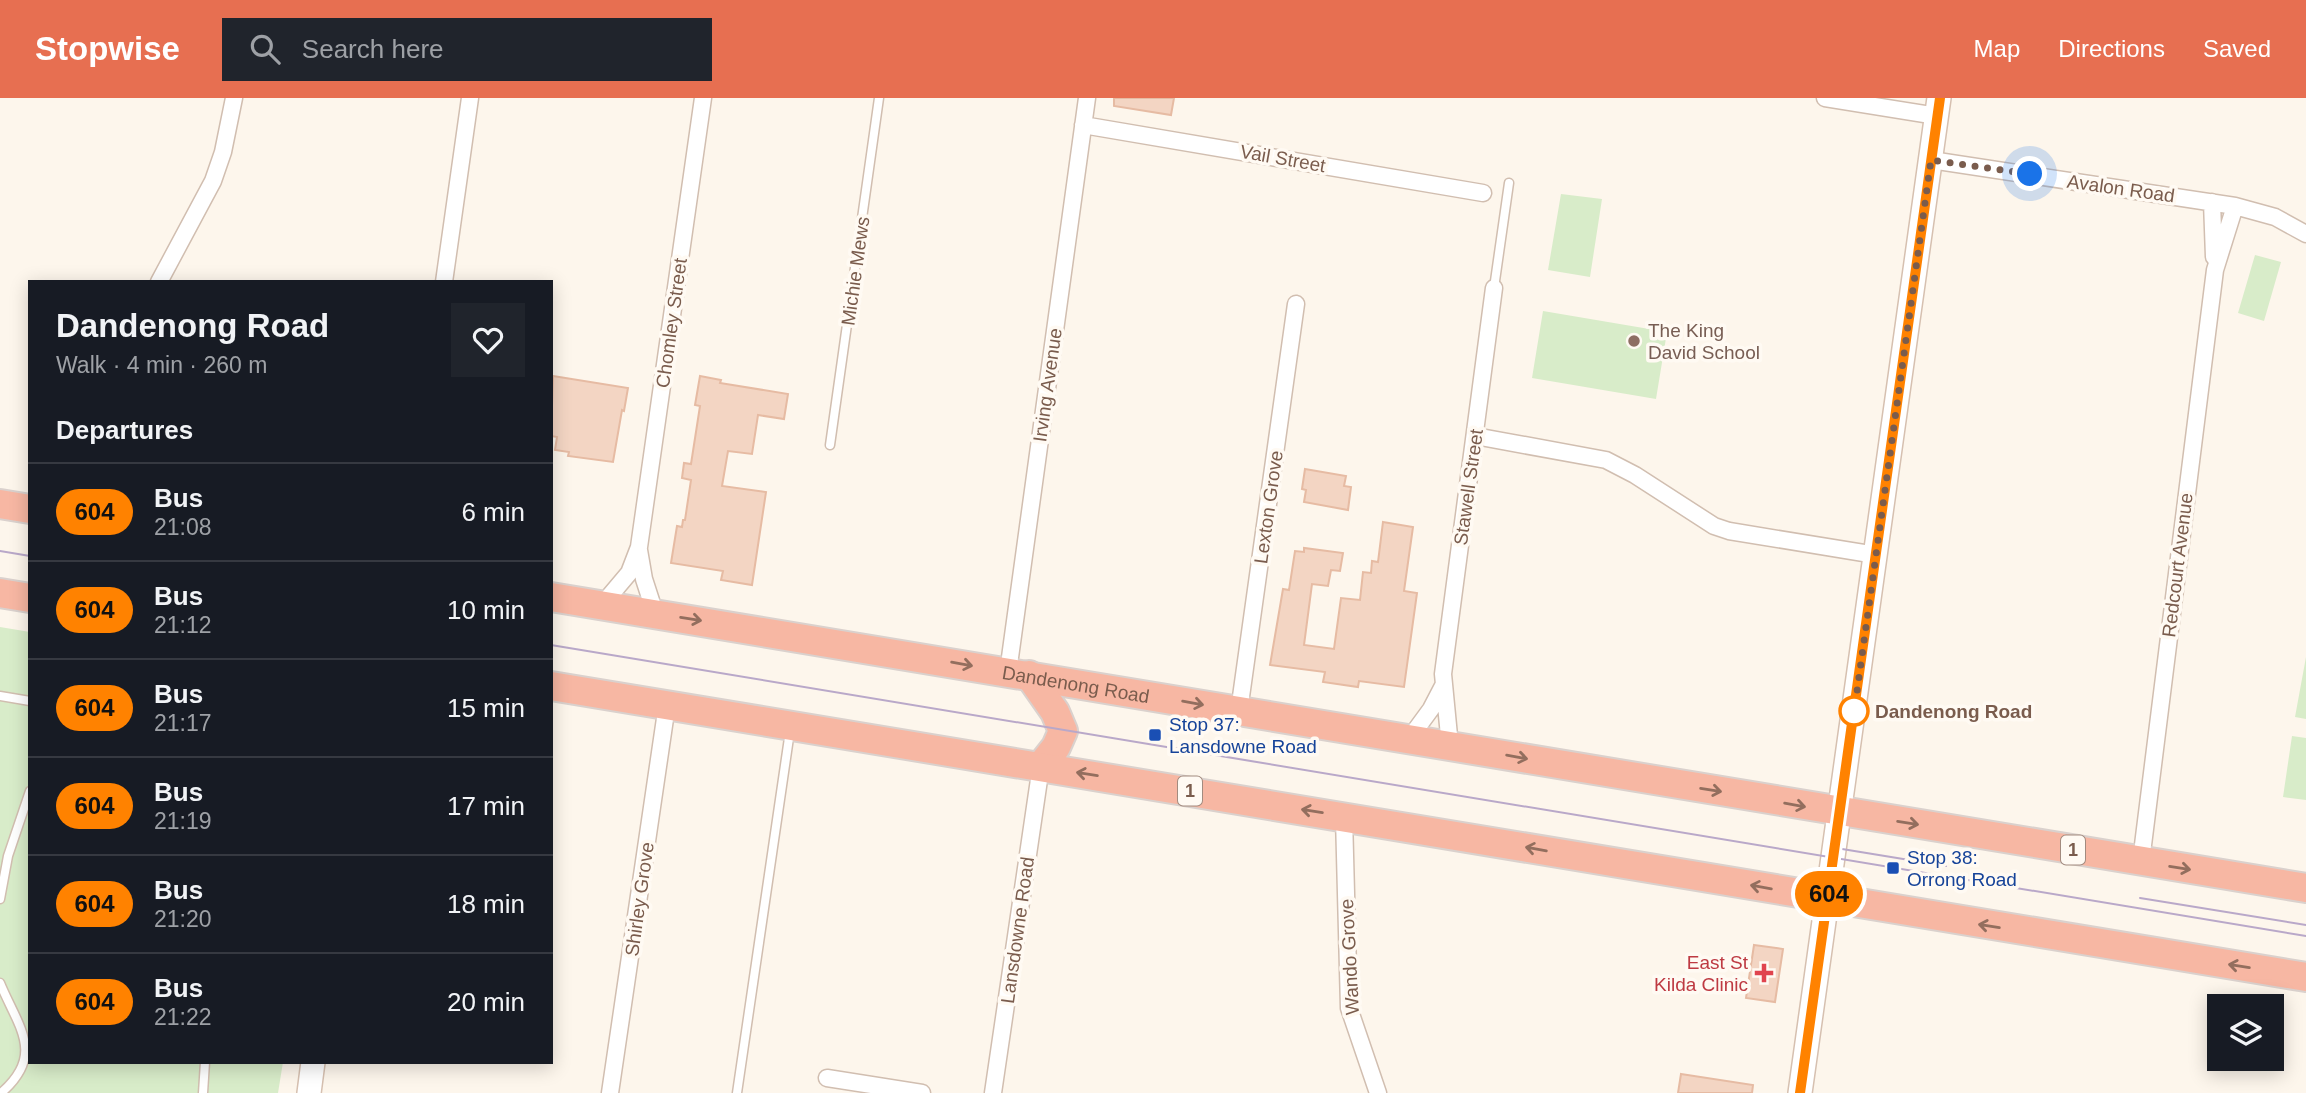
<!DOCTYPE html>
<html lang="en">
<head>
<meta charset="utf-8">
<style>
  :root { --surface:#171b24; --page:#20242c; --text:#f1f3f6; --muted:#9ea1a6; --line:#363941; --accent:#e76f51 }
  body { margin:0; font-family:Helvetica,sans-serif; background:var(--page); color:var(--text); height:100vh; display:flex; flex-direction:column; font-size:26px; white-space:nowrap }
  * { box-sizing:border-box; margin:0 }
  p { font-size:23px; color:var(--muted) }
  .icon { flex:none; width:38px; height:38px; fill:none; stroke:currentColor; stroke-width:2; stroke-linecap:round; stroke-linejoin:round }
  .map { position:relative; flex:1; overflow:hidden }
  .sheet { position:absolute; left:28px; top:182px; width:525px; height:784px; display:flex; flex-direction:column; background:var(--surface); border-radius:0px; box-shadow:0 4px 18px #0003 }
  .sheet>* { flex:none }
  .badge { padding:0 14px; border-radius:23px; font-size:24px; line-height:46px }
  .tools { position:absolute; left:2207px; top:896px; display:grid; gap:14px }
  .tools a { display:grid; place-items:center; width:77px; height:77px; border-radius:0px; background:var(--surface); box-shadow:0 4px 18px #0003; font-size:35px }
  .you { position:absolute; width:35px; height:35px; margin:-18px; border:5px solid #fff; border-radius:50%; background:#1a73e8; box-shadow:0 0 0 10px #1a73e833 }
  .map>.badge { position:absolute; translate:-50% -50%; box-shadow:0 0 0 4px #fff }
  h2 { padding:0 28px; font-size:26px; line-height:63px }
  .round { display:grid; place-items:center; flex:none; width:74px; height:74px; border-radius:0px; background:var(--page) }
  .summary { display:flex; align-items:center; justify-content:space-between; height:119px; padding:0 28px }
  h1 { font-size:33px; font-weight:600; line-height:52px }
  ul { padding:0; list-style:none }
  li { display:flex; align-items:center; gap:21px; height:98px; padding:0 28px; border-top:2px solid var(--line) }
  li div { flex:1 }
  li b { display:block; font-size:26px }
  li em { font-style:normal }
  li .badge { min-width:77px; font-weight:700; text-align:center }
  header { display:flex; align-items:center; gap:42px; box-sizing:border-box; height:98px; padding:0 35px; background:var(--accent); color:#fff }
  header strong { font-size:33px }
  nav { display:flex; gap:38px; margin-inline-start:auto; font-size:24px }
  .search { width:490px; height:63px; background:var(--page); display:flex; align-items:center; gap:18px; box-sizing:border-box; padding:0 24px; border-radius:0px; color:var(--muted); font-size:26px }
  .map>svg:first-child { display:block }
  .green { fill:#d8ecc9 }
  .building { fill:#f3d5c3; stroke:#e6bba3; stroke-width:2 }
  .lines { fill:none; stroke-linecap:round; stroke-linejoin:round }
  .lane-casing { stroke:#d1beb0; stroke-width:11 }
  .street-casing { stroke:#d1beb0; stroke-width:19 }
  .secondary-casing { stroke:#d6c0b0; stroke-width:26 }
  .highway-casing { stroke:#dad1cd; stroke-width:32 }
  .lane { stroke:#fff; stroke-width:8 }
  .street { stroke:#fff; stroke-width:16 }
  .secondary { stroke:#fff; stroke-width:23 }
  .highway { stroke:#f7b7a3; stroke-width:28 }
  .tram { stroke:#b9a8c9; stroke-width:2 }
  .oneway { stroke:#936e5e }
  .line-casing { stroke:#fff; stroke-width:16 }
  .line { stroke:#ff8200; stroke-width:10 }
  .walk { stroke:#7a5c4d; stroke-width:7; stroke-dasharray:0 12.6 }
  .education-dot { fill:#8d6e63; stroke:#fffaf3; stroke-width:2.5 }
  .stop-dot { fill:#fff; stroke:#ff8200; stroke-width:3.5 }
  .transit-dot { fill:#1a4fb4; stroke:#fffaf3; stroke-width:2.5 }
  .health-dot { fill:#e0444e; stroke:#fffaf3; stroke-width:2.5 }
  .labels { text-anchor:middle; stroke-width:7; stroke-linejoin:round; paint-order:stroke }
  .shield { fill:#fffaf3; stroke:#a28b7f; stroke-width:2 }
  .shield-label { font-size:18px; font-weight:bold; fill:#7a5c4d }
  .street-label { font-size:19px; fill:#7a5c4d; stroke:#fffaf3 }
  .education-label { font-size:19px; fill:#785e54; stroke:#fffaf3; text-anchor:start }
  .stop-label { font-size:19px; font-weight:bold; fill:#7a5c4d; stroke:#fffaf3; text-anchor:start }
  .transit-label { font-size:19px; fill:#164399; stroke:#fffaf3; text-anchor:start }
  .health-label { font-size:19px; fill:#be3a42; stroke:#fffaf3; text-anchor:end }
</style>
</head>
<body>
<header>
<strong>Stopwise</strong>
<div class="search"><svg class="icon" aria-label="search" viewBox="0 0 24 24"><circle cx="10" cy="10" r="6"/><path d="M15 15l6 6"/></svg>Search here</div>
<nav><a>Map</a><a>Directions</a><a>Saved</a></nav>
</header>
<div class="map">
<svg width="2306" height="995" viewBox="0 0 2306 995">
  <rect width="100%" height="100%" fill="#fdf6ec"/>
  <path class="green" d="M1561 96 1602 101 1590 179 1548 172Z
    M2255 157 2281 164 2264 223 2238 215Z
    M1543 213 1667 234 1656 301 1532 280Z
    M0 529 30 534V964H283L278 995H0Z
    M2306 559V621L2295 619Z
    M2292 638 2306 640V702L2283 699Z"/>
  <path class="building" d="M1114 0H1174L1171 17 1114 8Z
    M553 278 628 290 624 313 622 312 613 364 568 358 569 354 555 352 557 339 551 338Z
    M700 278 721 282 720 285 788 296 784 321 758 317 752 356 728 353 722 388 766 394 752 487 721 482 723 473 671 465 677 428 682 429 683 422H685L691 382 682 380 684 365 691 366 700 308 695 307Z
    M1305 371 1346 378 1344 388 1351 389 1348 412 1304 404 1306 392 1302 391Z
    M1383 424 1413 429 1404 493 1417 495 1404 589 1359 583 1358 589 1323 584 1325 574 1270 567 1283 491 1289 492 1295 453 1304 454V450L1343 455 1340 473 1331 472 1328 488 1312 486 1304 547 1334 551 1341 500 1360 502 1363 474 1371 475 1372 463 1378 464Z
    M1754 847 1783 851 1775 904 1746 900Z
    M1681 976 1753 987 1752 995H1678Z"/>
  <g class="lines">
    <g class="lane-casing">
      <path id="lane" d="M1494 190 1509 85
        M830 347 879 0
        M0 598 30 603
        M0 801 8 758 30 693
        M0 885C18 929 46 956 1 995
        M203 995 205 964
        M737 995 790 633"/>
    </g>
    <g class="street-casing">
      <path id="street" d="M1825 0 1937 18
        M1083 27 1483 95
        M1931 62 2235 108 2275 119 2306 136
        M2212 104 2214 159
        M159 184 213 83 223 54 234 0
        M444 184 470 0
        M1475 338 1606 362 1635 377 1714 428 1729 433 1876 457
        M639 452 644 481 655 515
        M602 507 629 475 639 449 703 0
        M1008 574 1087 0
        M1239 613 1296 206
        M1409 641 1431 611 1443 588
        M1450 648 1443 576 1494 190
        M1344 719 1349 910 1378 995
        M2141 763 2215 172 2235 108
        M827 980 922 995
        M610 995 667 607
        M993 995 1041 668"/>
    </g>
    <g class="secondary-casing">
      <path id="secondary" d="M309 995 313 964
        M1800 995 1939 0"/>
    </g>
    <g class="highway-casing">
      <g id="highway">
        <path d="M0 406 30 411"/>
        <path d="M0 495 30 500"/>
        <path id="s1" d="M551 499 2306 790"/>
        <path d="M1029 577 1055 614 1063 633 1056 649 1041 668"/>
        <path d="M551 588 2306 879"/>
      </g>
    </g>
    <use href="#lane" class="lane"/>
    <use href="#street" class="street"/>
    <use href="#secondary" class="secondary"/>
    <use href="#highway" class="highway"/>
    <path class="tram" d="M0 453 30 458
      M551 547 2306 838
      M1836 750 1946 768
      M2140 800 2306 827"/>
  </g>
  <defs><path id="oneway-shaft" d="M-6 0H5M1.5-3L5.5 0L1.5 3" fill="none" stroke-width="1.6" stroke-linecap="round" stroke-linejoin="round" transform="scale(1.75)"/></defs>
  <g class="oneway">
    <use href="#oneway-shaft" transform="translate(691 521) rotate(9)"/>
    <use href="#oneway-shaft" transform="translate(962 566) rotate(10)"/>
    <use href="#oneway-shaft" transform="translate(1193 605) rotate(10)"/>
    <use href="#oneway-shaft" transform="translate(1517 659) rotate(10)"/>
    <use href="#oneway-shaft" transform="translate(1087 676) rotate(-171)"/>
    <use href="#oneway-shaft" transform="translate(1711 692) rotate(9)"/>
    <use href="#oneway-shaft" transform="translate(1795 707) rotate(10)"/>
    <use href="#oneway-shaft" transform="translate(1312 713) rotate(-171)"/>
    <use href="#oneway-shaft" transform="translate(1908 725) rotate(9)"/>
    <use href="#oneway-shaft" transform="translate(1536 751) rotate(-170)"/>
    <use href="#oneway-shaft" transform="translate(2180 770) rotate(9)"/>
    <use href="#oneway-shaft" transform="translate(1761 789) rotate(-170)"/>
    <use href="#oneway-shaft" transform="translate(1989 828) rotate(-171)"/>
    <use href="#oneway-shaft" transform="translate(2239 868) rotate(-171)"/>
  </g>
  <g class="lines">
    <g class="line-casing">
      <path id="line" d="M1800 995 1940 0"/>
    </g>
    <use href="#line" class="line"/>
    <path class="walk" d="M1854 613V615L1931 62 2030 76"/>
  </g>
  <circle class="education-dot" cx="1634" cy="243" r="7"/>
  <circle class="stop-dot" cx="1854" cy="613" r="14"/>
  <g class="transit-dot">
    <rect x="1148" y="630" width="14" height="14" rx="3.5"/>
    <rect x="1886" y="763" width="14" height="14" rx="3.5"/>
  </g>
  <path class="health-dot" d="M1760.5 864.5h7v7h7v7h-7v7h-7v-7h-7v-7h7z"/>
  <g class="labels">
    <g class="shield">
      <rect x="1178" y="678.5" width="24" height="29" rx="5"/>
      <rect x="2061" y="737.5" width="24" height="29" rx="5"/>
    </g>
    <g class="shield-label">
      <text x="1190" y="699">1</text>
      <text x="2073" y="758">1</text>
    </g>
    <g class="street-label">
      <text transform="translate(1283 60) rotate(10)" y="7">Vail Street</text>
      <text transform="translate(2121 90) rotate(8)" y="7">Avalon Road</text>
      <text transform="translate(855 173) rotate(-82)" y="7">Michie Mews</text>
      <text transform="translate(671 225) rotate(-82)" y="7">Chomley Street</text>
      <text transform="translate(1047 287) rotate(-82)" y="7">Irving Avenue</text>
      <text transform="translate(1468 389) rotate(-82)" y="7">Stawell Street</text>
      <text transform="translate(1268 409) rotate(-82)" y="7">Lexton Grove</text>
      <text transform="translate(2177 467) rotate(-83)" y="7">Redcourt Avenue</text>
      <text dy="7" stroke="none"><textPath href="#s1" startOffset="532">Dandenong Road</textPath></text>
      <text transform="translate(639 801) rotate(-82)" y="7">Shirley Grove</text>
      <text transform="translate(1017 832) rotate(-82)" y="7">Lansdowne Road</text>
      <text transform="translate(1349 859) rotate(-93)" y="7">Wando Grove</text>
    </g>
    <g class="education-label">
      <text x="1648" y="239">The King<tspan x="1648" dy="22">David School</tspan></text>
    </g>
    <g class="stop-label">
      <text x="1875" y="620">Dandenong Road</text>
    </g>
    <g class="transit-label">
      <text x="1169" y="633">Stop 37:<tspan x="1169" dy="22">Lansdowne Road</tspan></text>
      <text x="1907" y="766">Stop 38:<tspan x="1907" dy="22">Orrong Road</tspan></text>
    </g>
    <g class="health-label">
      <text x="1748" y="871">East St<tspan x="1748" dy="22">Kilda Clinic</tspan></text>
    </g>
  </g>
</svg>
<div class="tools">
<a><svg class="icon" aria-label="layers" viewBox="0 0 24 24"><path d="M12 4l9 5-9 5-9-5zM3 14l9 5 9-5"/></svg></a>
</div>
<div class="you" style="left:2030px;top:76px"></div>
<b class="badge" style="left:1829px;top:796px;background:#ff8200;color:#111">604</b>
<section class="sheet">
<div class="summary"><div><h1>Dandenong Road</h1><p>Walk · 4 min · 260 m</p></div><a class="round"><svg class="icon" aria-label="heart" viewBox="0 0 24 24"><path d="M12 20l-8-8c-3-5 5-10 8-4 3-6 11-1 8 4z"/></svg></a></div>
<h2>Departures</h2>
<ul>
<li><span class="badge" style="background:#ff8200;color:#111">604</span><div><b>Bus</b><p>21:08</p></div><em>6 min</em></li>
<li><span class="badge" style="background:#ff8200;color:#111">604</span><div><b>Bus</b><p>21:12</p></div><em>10 min</em></li>
<li><span class="badge" style="background:#ff8200;color:#111">604</span><div><b>Bus</b><p>21:17</p></div><em>15 min</em></li>
<li><span class="badge" style="background:#ff8200;color:#111">604</span><div><b>Bus</b><p>21:19</p></div><em>17 min</em></li>
<li><span class="badge" style="background:#ff8200;color:#111">604</span><div><b>Bus</b><p>21:20</p></div><em>18 min</em></li>
<li><span class="badge" style="background:#ff8200;color:#111">604</span><div><b>Bus</b><p>21:22</p></div><em>20 min</em></li>
</ul>
</section>
</div>
</body>
</html>
